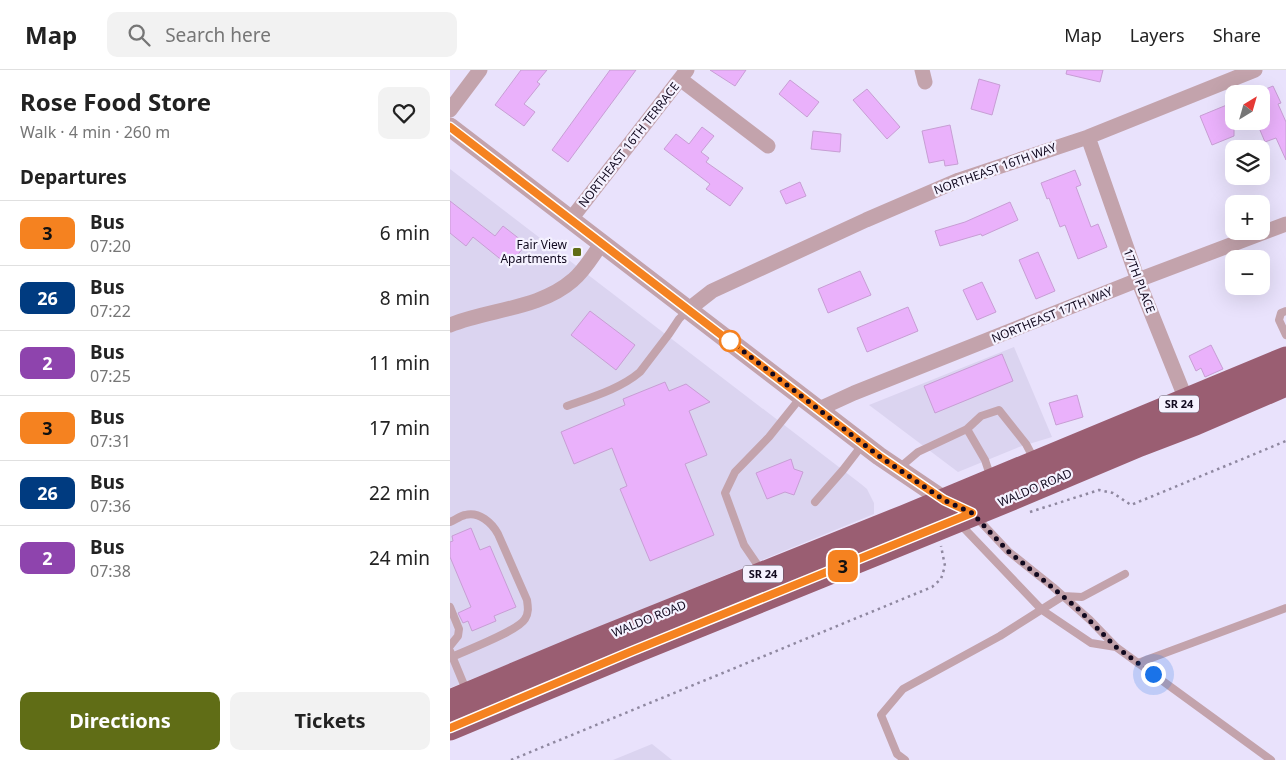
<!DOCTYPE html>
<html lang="en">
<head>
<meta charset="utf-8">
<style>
  :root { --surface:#fff; --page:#f2f2f2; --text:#222; --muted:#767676; --line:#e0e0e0; --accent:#606d16 }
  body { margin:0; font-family:"Noto Sans",sans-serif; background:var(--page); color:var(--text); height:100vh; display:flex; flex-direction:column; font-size:19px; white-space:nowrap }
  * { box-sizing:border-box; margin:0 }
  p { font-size:16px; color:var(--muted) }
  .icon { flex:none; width:28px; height:28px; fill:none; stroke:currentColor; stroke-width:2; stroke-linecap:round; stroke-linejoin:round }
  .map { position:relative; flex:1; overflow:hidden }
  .panel { display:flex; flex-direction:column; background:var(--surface); width:450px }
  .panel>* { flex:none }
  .badge { padding:0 10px; border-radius:8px; font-size:18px; line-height:32px }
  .needle { width:32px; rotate:37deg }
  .buttons { position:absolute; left:775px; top:15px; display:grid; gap:10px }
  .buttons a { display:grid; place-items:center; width:45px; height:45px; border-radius:10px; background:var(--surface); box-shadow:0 5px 20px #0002; font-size:25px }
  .you { position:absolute; width:25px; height:25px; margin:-12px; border:4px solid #fff; border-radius:50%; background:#1a73e8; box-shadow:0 0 0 8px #1a73e833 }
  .map>.badge { position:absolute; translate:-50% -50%; box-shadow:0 0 0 2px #fff }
  h2 { padding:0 20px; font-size:19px; line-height:45px }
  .round { display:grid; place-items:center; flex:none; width:52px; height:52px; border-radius:10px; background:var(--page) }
  .head { display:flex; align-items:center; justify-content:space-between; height:85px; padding:0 20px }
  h1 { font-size:24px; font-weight:700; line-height:38px }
  .button { display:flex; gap:10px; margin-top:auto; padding:10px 20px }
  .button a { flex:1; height:58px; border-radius:10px; background:var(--accent); color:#fff; font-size:20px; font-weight:700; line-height:58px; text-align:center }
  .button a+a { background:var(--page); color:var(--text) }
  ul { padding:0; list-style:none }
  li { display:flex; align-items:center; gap:15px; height:65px; padding:0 20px; border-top:1px solid var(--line) }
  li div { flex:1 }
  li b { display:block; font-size:19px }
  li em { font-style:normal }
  li .badge { min-width:55px; font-weight:700; text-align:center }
  header { display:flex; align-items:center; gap:30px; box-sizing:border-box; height:70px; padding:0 25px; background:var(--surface); border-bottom:1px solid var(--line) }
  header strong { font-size:24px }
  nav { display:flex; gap:28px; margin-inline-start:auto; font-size:18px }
  .search { width:350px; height:45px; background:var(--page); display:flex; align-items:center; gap:12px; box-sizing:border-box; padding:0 18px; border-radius:10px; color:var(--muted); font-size:19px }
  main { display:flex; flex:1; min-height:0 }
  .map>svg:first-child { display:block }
  .built { fill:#dbd4f0 }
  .building { fill:#eab1fb; stroke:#c79ed4 }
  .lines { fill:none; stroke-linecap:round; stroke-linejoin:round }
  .path { stroke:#8f88a0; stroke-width:2.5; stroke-dasharray:2.5 4; stroke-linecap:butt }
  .service { stroke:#c3a3ac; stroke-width:8 }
  .minor { stroke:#c3a3ac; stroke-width:15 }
  .tertiary { stroke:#c3a3ac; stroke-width:19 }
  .trunk { stroke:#9a5e72; stroke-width:25 }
  .line-casing { stroke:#fff; stroke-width:11 }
  .line { stroke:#f58220; stroke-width:8 }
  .walk { stroke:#11091f; stroke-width:5; stroke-dasharray:0 9 }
  .poi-dot { fill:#606d16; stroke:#f5f2ff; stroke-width:2 }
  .stop-dot { fill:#fff; stroke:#f58220; stroke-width:2.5 }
  .labels { text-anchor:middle; stroke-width:4.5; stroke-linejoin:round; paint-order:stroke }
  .shield { fill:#f5f2ff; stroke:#554f62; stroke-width:1 }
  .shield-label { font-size:11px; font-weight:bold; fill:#11091f }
  .street-label { font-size:12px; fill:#11091f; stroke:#f5f2ff }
  .poi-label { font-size:12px; fill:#11091f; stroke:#f5f2ff; text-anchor:end }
</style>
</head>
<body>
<header>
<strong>Map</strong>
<div class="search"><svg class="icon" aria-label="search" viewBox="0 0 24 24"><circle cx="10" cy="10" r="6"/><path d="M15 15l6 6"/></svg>Search here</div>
<nav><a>Map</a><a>Layers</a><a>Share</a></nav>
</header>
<main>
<section class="panel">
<div class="head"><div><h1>Rose Food Store</h1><p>Walk · 4 min · 260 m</p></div><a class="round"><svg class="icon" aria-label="heart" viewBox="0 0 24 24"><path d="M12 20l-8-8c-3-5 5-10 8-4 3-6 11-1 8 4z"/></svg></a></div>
<h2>Departures</h2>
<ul>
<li><span class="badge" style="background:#f58220;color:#111">3</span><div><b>Bus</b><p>07:20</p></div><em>6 min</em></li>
<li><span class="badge" style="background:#003b80;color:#fff">26</span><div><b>Bus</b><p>07:22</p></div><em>8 min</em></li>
<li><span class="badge" style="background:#8e44ad;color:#fff">2</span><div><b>Bus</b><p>07:25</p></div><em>11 min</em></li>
<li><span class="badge" style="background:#f58220;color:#111">3</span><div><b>Bus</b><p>07:31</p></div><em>17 min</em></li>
<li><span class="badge" style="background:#003b80;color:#fff">26</span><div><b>Bus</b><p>07:36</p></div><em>22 min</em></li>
<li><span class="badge" style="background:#8e44ad;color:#fff">2</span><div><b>Bus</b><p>07:38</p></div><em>24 min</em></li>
</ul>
<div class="button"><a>Directions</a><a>Tickets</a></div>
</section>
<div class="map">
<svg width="836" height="690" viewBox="0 0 836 690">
  <rect width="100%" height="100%" fill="#e9e2fc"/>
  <path class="built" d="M0 99 411 414 417 419 424 433V444L0 618Z
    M564 277 602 367 569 377 508 402 419 335Z
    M202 674 222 690H163Z"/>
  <path class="building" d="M71 0H97L87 12 90 14 74 34 85 42 74 56 45 35Z
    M160 0H186L118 92 102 80Z
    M260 0H296L285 16Z
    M617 0H653L650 12 616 4Z
    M529 9 550 15 542 45 521 39Z
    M340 10 369 32 357 47 329 24Z
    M823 16 831 33 828 34 836 52V90L826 68 815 72 807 53 815 49 811 39V21Z
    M417 19 450 57 437 69 403 30Z
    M784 32V66L762 75 750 46Z
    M500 55 508 94 495 96 494 90 479 93 472 61Z
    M252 57 264 66 251 82 259 88 256 92 293 118 280 136 256 119 260 114 214 79 226 64 239 74Z
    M363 61 391 64 390 82 361 79Z
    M625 100 631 115 626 117 641 157 648 154 657 177 628 189 615 155 610 157 599 128 597 129 591 113Z
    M350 112 356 126 336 134 330 121Z
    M0 131 45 166 53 156 76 174 59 196 23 167 16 176 0 163Z
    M560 132 568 150 532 166 531 164 490 176 485 161 515 152Z
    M588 182 605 221 586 229 569 190Z
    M410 201 421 225 378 243 368 219Z
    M532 212 546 242 527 250 513 220Z
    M458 237 468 261 417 282 407 258Z
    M140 241 185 275 166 300 121 265Z
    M761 275 773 299 755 307 751 298 746 301 739 286Z
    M552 284 563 311 485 343 474 316Z
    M215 312 219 321 236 314 260 332 239 341 257 385 235 394 264 465 200 491 170 419 177 416 162 378 124 394 111 362 175 335 173 329Z
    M627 325 633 347 606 355 599 333Z
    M341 389 344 399 353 402 344 425 335 422 317 429 306 403Z
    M21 458 30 480 40 476 66 537 44 546 46 551 22 561 18 551 13 553 8 543 21 537 0 487V472L3 471 2 466Z"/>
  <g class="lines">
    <path class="path" d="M580 442 649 420 663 423 681 435 836 371
      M61 690 482 517 491 509 495 496 491 476"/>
    <path class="service" d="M836 241 831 243 829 250 836 265
      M117 336C142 327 170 319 190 302L219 264 229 249 239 239
      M517 359 531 346 549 340 576 374 584 389
      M448 399 468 382 517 359 535 390 541 408
      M365 432 393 400 413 374
      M527 448 558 481 603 517 640 550 666 577
      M0 452C5 450 10 446 15 445 29 441 42 453 48 464L77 530C78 537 79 543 75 549 68 561 17 580 2 587
      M509 453 592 540 641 573 666 577 821 690
      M311 500 294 475 275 423 285 402 319 367 351 327
      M613 526 632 527 675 504
      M0 537 9 559 8 566 0 576
      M0 581 17 622
      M688 593 836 538
      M455 690 447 684 431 645 453 619 550 566 613 526"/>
    <path class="minor" d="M472 0 475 12
      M230 9 318 76
      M0 40 30 0
      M638 67 688 210 739 337
      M121 149 237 0
      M239 239 262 221 416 150 509 110 638 67 805 0
      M0 255C40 239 90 239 123 210 135 200 143 185 152 173
      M369 339 404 323 688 210 836 154"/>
    <path class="tertiary" d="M0 57 429 386 494 430 505 435"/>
    <path class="trunk" d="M0 632 131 577 455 447 836 289
      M0 658 180 583 545 435 690 374 745 353 836 314"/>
  </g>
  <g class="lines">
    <g class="line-casing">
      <path id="line" d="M0 57 429 386 494 430 522 443 180 582 0 658"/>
    </g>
    <use href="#line" class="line"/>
    <path class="walk" d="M280 271 429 386 494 430 522 443 558 481 603 518 627 538 666 577 703 604"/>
  </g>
  <rect class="poi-dot" x="122" y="177" width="10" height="10" rx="2.5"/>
  <circle class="stop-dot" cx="280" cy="271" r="10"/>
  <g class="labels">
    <g class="shield">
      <rect x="709" y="325.5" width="40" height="17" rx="4"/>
      <rect x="293" y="495.5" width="40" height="17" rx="4"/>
    </g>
    <g class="shield-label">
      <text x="729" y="338">SR 24</text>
      <text x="313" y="508">SR 24</text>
    </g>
    <g class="street-label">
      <text transform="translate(179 75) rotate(-52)" y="4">NORTHEAST 16TH TERRACE</text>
      <text transform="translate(545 99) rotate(-20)" y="4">NORTHEAST 16TH WAY</text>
      <text transform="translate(689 211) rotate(69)" y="4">17TH PLACE</text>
      <text transform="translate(602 245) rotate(-22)" y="4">NORTHEAST 17TH WAY</text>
      <text transform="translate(585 418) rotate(-23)" y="4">WALDO ROAD</text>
      <text transform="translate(199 549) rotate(-22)" y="4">WALDO ROAD</text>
    </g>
    <g class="poi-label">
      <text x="117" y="179">Fair View<tspan x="117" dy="14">Apartments</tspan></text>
    </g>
  </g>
</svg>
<div class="buttons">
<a><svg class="needle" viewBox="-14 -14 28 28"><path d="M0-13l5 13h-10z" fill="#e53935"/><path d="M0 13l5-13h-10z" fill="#767676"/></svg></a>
<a><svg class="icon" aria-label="layers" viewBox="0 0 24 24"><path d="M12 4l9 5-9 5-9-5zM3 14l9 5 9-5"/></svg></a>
<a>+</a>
<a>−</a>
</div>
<div class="you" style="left:703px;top:604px"></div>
<b class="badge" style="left:393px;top:496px;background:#f58220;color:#111">3</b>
</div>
</main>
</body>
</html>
